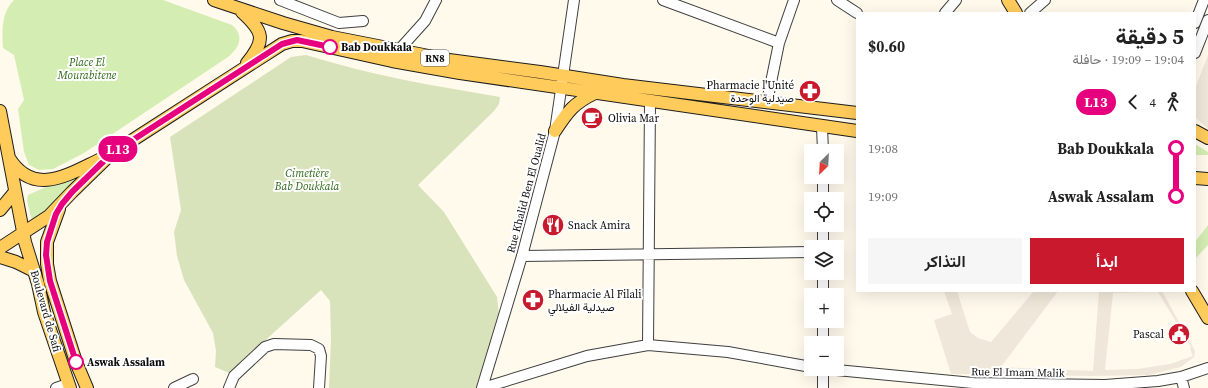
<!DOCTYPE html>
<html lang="ar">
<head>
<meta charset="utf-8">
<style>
  :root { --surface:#fff; --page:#f6f6f6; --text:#222; --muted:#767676; --accent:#c8192d }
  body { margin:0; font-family:"Source Serif 4",Vazirmatn,serif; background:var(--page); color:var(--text); direction:rtl; height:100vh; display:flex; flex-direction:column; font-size:15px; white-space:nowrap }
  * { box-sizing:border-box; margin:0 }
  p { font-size:13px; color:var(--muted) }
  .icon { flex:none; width:22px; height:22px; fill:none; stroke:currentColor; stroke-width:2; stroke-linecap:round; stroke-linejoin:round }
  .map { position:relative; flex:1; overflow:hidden; direction:ltr }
  .details { position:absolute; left:856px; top:12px; width:340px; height:280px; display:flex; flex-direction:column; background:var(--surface); border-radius:0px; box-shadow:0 4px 16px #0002; direction:rtl }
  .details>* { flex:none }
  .badge { padding:0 8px; border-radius:13px; font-size:14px; line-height:26px }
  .needle { width:26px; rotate:204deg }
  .buttons { position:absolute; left:804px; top:144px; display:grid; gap:8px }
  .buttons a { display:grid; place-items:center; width:40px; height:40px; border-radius:0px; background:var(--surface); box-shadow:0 4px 16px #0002; font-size:20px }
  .map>.badge { position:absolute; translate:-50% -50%; box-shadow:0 0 0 2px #fff }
  .legs { display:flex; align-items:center; gap:6px; height:44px; padding:0 12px; font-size:13px }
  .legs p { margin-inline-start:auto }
  .summary { display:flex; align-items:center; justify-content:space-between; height:68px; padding:0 12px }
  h1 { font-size:22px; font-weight:700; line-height:30px }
  .action { display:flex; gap:8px; margin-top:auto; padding:8px 12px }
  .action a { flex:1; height:46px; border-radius:0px; background:var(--accent); color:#fff; font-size:16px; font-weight:700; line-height:46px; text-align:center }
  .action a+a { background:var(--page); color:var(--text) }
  ul { padding:0 12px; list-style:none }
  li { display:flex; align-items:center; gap:14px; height:48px; font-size:15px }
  li i { display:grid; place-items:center; width:6px; height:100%; margin:0 5px; background:currentColor }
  li i::after { content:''; width:10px; height:10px; margin:-5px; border:3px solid; border-radius:50%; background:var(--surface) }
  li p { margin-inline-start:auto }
  li:first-child i { background:linear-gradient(#0000 50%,currentColor 0) }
  li:last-child i { background:linear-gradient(currentColor 50%,#0000 0) }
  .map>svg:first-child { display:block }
  .green { fill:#d4edb2 }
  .cemetery { fill:#d8e3bb }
  .plaza { fill:#efe8da; fill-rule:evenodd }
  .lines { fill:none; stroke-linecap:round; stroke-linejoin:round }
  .minor-casing { stroke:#3f3f3f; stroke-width:12 }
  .major-casing { stroke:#1d1d1d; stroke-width:14 }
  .minor { stroke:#fff; stroke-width:10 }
  .major { stroke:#ffcc5c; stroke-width:12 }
  .line-1-casing { stroke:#fff; stroke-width:9 }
  .line-1 { stroke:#e6007e; stroke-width:6 }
  .stop-1-dot { fill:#fff; stroke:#e6007e; stroke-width:2 }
  .labels { text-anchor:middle; stroke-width:4; stroke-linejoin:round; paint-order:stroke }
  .shield { fill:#fff; stroke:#555; stroke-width:1 }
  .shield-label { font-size:10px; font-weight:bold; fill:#0c0c0c }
  .stop-label { font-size:11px; font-weight:bold; fill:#0c0c0c; stroke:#fff; text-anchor:start }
  .park-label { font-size:11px; font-style:italic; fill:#2e6918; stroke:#fff }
  .poi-label { font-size:11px; fill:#0c0c0c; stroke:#fff; text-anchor:start }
  .street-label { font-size:11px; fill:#0c0c0c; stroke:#fff }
</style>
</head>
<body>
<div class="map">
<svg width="1208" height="388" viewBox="0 0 1208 388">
  <rect width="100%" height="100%" fill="#fffaec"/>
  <path class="green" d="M14 0H163L232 25C245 36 239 48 228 57L84 153 53 169 39 170 29 165 24 152 18 109 24 100 14 55 3 48C2 31 1 13 14 0Z
    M1195 144 1208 152V155H1195Z
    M91 167C71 184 55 207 32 221L27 201 28 195Z
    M1208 225V245L1195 259V242Z"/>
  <path class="cemetery" d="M306 55C370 75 434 86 500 97L499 104 494 111 418 185 444 212 497 297 499 315 476 388H329L331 339 330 301 321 290 229 373 215 367 216 351 213 333 184 280 177 256 174 232 181 210 170 137 291 57Z"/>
  <path class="plaza" d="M1208 55V129L1195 117V89Z
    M944 291H957L970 332 978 338 991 342 1034 291H1058L1001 367 1093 371 1099 291H1162L1195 351 1194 357 1181 367 1149 375 1093 376 951 374 934 320 952 314ZM1158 292 1191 347 1190 349 1193 356 1170 364 1137 369 1105 370 1113 293Z"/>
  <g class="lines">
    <g class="minor-casing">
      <path id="minor" d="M280 0 339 23 363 21
        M663 0 779 43
        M837 0 857 13
        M945 13 956 0
        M1030 13 1045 0
        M1195 23 1204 0
        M398 51 425 21 436 0
        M1195 53 1208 20
        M767 102 779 43 794 0
        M822 127 823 151
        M823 177V199
        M823 247V225
        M522 256 811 252
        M823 273V295
        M823 321V343
        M648 345 650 102
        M823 369V388
        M826 369 973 383 1105 385 1158 381 1181 377 1208 368
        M1181 377 1184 388
        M56 388 68 384
        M174 388 193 379
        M229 388 234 376 265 347 274 344 311 345 319 349 321 356 319 388
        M482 388 522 256 555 131 574 0
        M483 388 587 356 648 345 728 352 811 367"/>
    </g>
    <g class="major-casing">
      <path id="major" d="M214 0 283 23 332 37 449 60 540 72 623 85 857 113
        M1008 0 1016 13
        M242 12C264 32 266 40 247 63
        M0 111 25 242 38 284 44 312 70 388
        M555 131C568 111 574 103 595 93
        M1195 131 1208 138
        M9 158C34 198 69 174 101 159
        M1195 178 1208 179
        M59 209 47 242V264L50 281 76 362 87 388
        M0 210 14 193
        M0 248 49 216 72 192 111 154 282 44 292 41H302L392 61 460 73 857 131
        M0 257 16 262 34 271
        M1192 291 1208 318"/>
    </g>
    <use href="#minor" class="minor"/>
    <use href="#major" class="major"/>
  </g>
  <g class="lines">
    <g class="line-1-casing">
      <path id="line-1" d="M76 362 50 281 46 255 47 242 56 214 62 204 72 192 111 154 282 44 297 40 330 47"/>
    </g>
    <use href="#line-1" class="line-1"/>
  </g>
  <defs>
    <g id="pharmacy-disc" transform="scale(1.15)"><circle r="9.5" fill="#c8192d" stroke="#fff"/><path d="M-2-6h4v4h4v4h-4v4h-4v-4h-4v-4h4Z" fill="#fff"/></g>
    <g id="cafe-disc" transform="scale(1.15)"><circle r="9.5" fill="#c8192d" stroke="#fff"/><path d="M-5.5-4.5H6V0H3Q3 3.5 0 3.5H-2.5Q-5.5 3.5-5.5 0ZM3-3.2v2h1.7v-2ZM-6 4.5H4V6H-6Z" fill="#fff"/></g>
    <g id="restaurant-disc" transform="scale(1.15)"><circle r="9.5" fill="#c8192d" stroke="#fff"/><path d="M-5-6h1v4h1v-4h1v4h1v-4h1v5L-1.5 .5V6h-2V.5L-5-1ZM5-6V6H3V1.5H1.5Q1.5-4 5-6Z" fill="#fff"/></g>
    <g id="civic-disc" transform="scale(1.15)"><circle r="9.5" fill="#c8192d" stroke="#fff"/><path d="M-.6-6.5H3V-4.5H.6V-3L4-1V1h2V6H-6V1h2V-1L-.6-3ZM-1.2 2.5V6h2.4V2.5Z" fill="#fff"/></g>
  </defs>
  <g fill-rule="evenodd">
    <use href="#pharmacy-disc" x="810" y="91"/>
    <use href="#cafe-disc" x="592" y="118"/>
    <use href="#restaurant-disc" x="553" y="225"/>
    <use href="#pharmacy-disc" x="533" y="300"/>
    <use href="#civic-disc" x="1179" y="334"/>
  </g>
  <g class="stop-1-dot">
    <circle cx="330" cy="47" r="7"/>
    <circle cx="76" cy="362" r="7"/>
  </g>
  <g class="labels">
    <rect class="shield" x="421" y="50" width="28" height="16" rx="3"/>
    <g class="shield-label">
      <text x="435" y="62">RN8</text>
    </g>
    <g class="stop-label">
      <text x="341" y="51">Bab Doukkala</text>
      <text x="87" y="366">Aswak Assalam</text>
    </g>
    <g class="park-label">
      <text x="87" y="66">Place El<tspan x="87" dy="13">Mourabitene</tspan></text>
      <text x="307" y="177">Cimetière<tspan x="307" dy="13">Bab Doukkala</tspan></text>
    </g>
    <g class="poi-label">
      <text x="794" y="89" text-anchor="end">Pharmacie l'Unité<tspan x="794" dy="13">صيدلية الوحدة</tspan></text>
      <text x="608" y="122">Olivia Mar</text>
      <text x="568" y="229">Snack Amira</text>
      <text x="548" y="298">Pharmacie Al Filali<tspan x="548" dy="13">صيدلية الفيلالي</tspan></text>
      <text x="1164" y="338" text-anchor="end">Pascal</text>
    </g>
    <g class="street-label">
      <text transform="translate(526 193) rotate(-75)" y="4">Rue Khalid Ben El Oualid</text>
      <text transform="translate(46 311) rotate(74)" y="4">Boulevard de Safi</text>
      <text transform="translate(1018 372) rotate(1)" y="4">Rue El Imam Malik</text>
    </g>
  </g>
</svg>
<div class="buttons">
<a><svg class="needle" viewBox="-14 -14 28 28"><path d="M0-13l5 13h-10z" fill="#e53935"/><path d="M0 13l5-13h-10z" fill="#767676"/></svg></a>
<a><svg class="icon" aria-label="locate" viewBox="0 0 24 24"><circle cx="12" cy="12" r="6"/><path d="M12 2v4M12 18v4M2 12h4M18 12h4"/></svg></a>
<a><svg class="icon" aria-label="layers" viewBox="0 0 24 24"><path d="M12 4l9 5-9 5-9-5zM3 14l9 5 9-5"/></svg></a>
<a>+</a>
<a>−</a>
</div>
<b class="badge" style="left:118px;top:149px;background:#e6007e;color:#fff">L13</b>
<section class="details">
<div class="summary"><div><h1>5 دقيقة</h1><p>19:04 – 19:09 · حافلة</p></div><b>$0.60</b></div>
<div class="legs"><svg class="icon" aria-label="walk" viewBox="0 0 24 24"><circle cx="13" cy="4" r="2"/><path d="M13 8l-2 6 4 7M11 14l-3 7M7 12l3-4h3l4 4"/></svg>4<svg class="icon" aria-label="back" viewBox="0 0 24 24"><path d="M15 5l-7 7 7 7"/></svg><b class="badge" style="background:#e6007e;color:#fff">L13</b></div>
<ul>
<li><i style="color:#e6007e"></i><b>Bab Doukkala</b><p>19:08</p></li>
<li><i style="color:#e6007e"></i><b>Aswak Assalam</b><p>19:09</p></li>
</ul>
<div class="action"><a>ابدأ</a><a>التذاكر</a></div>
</section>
</div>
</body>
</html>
